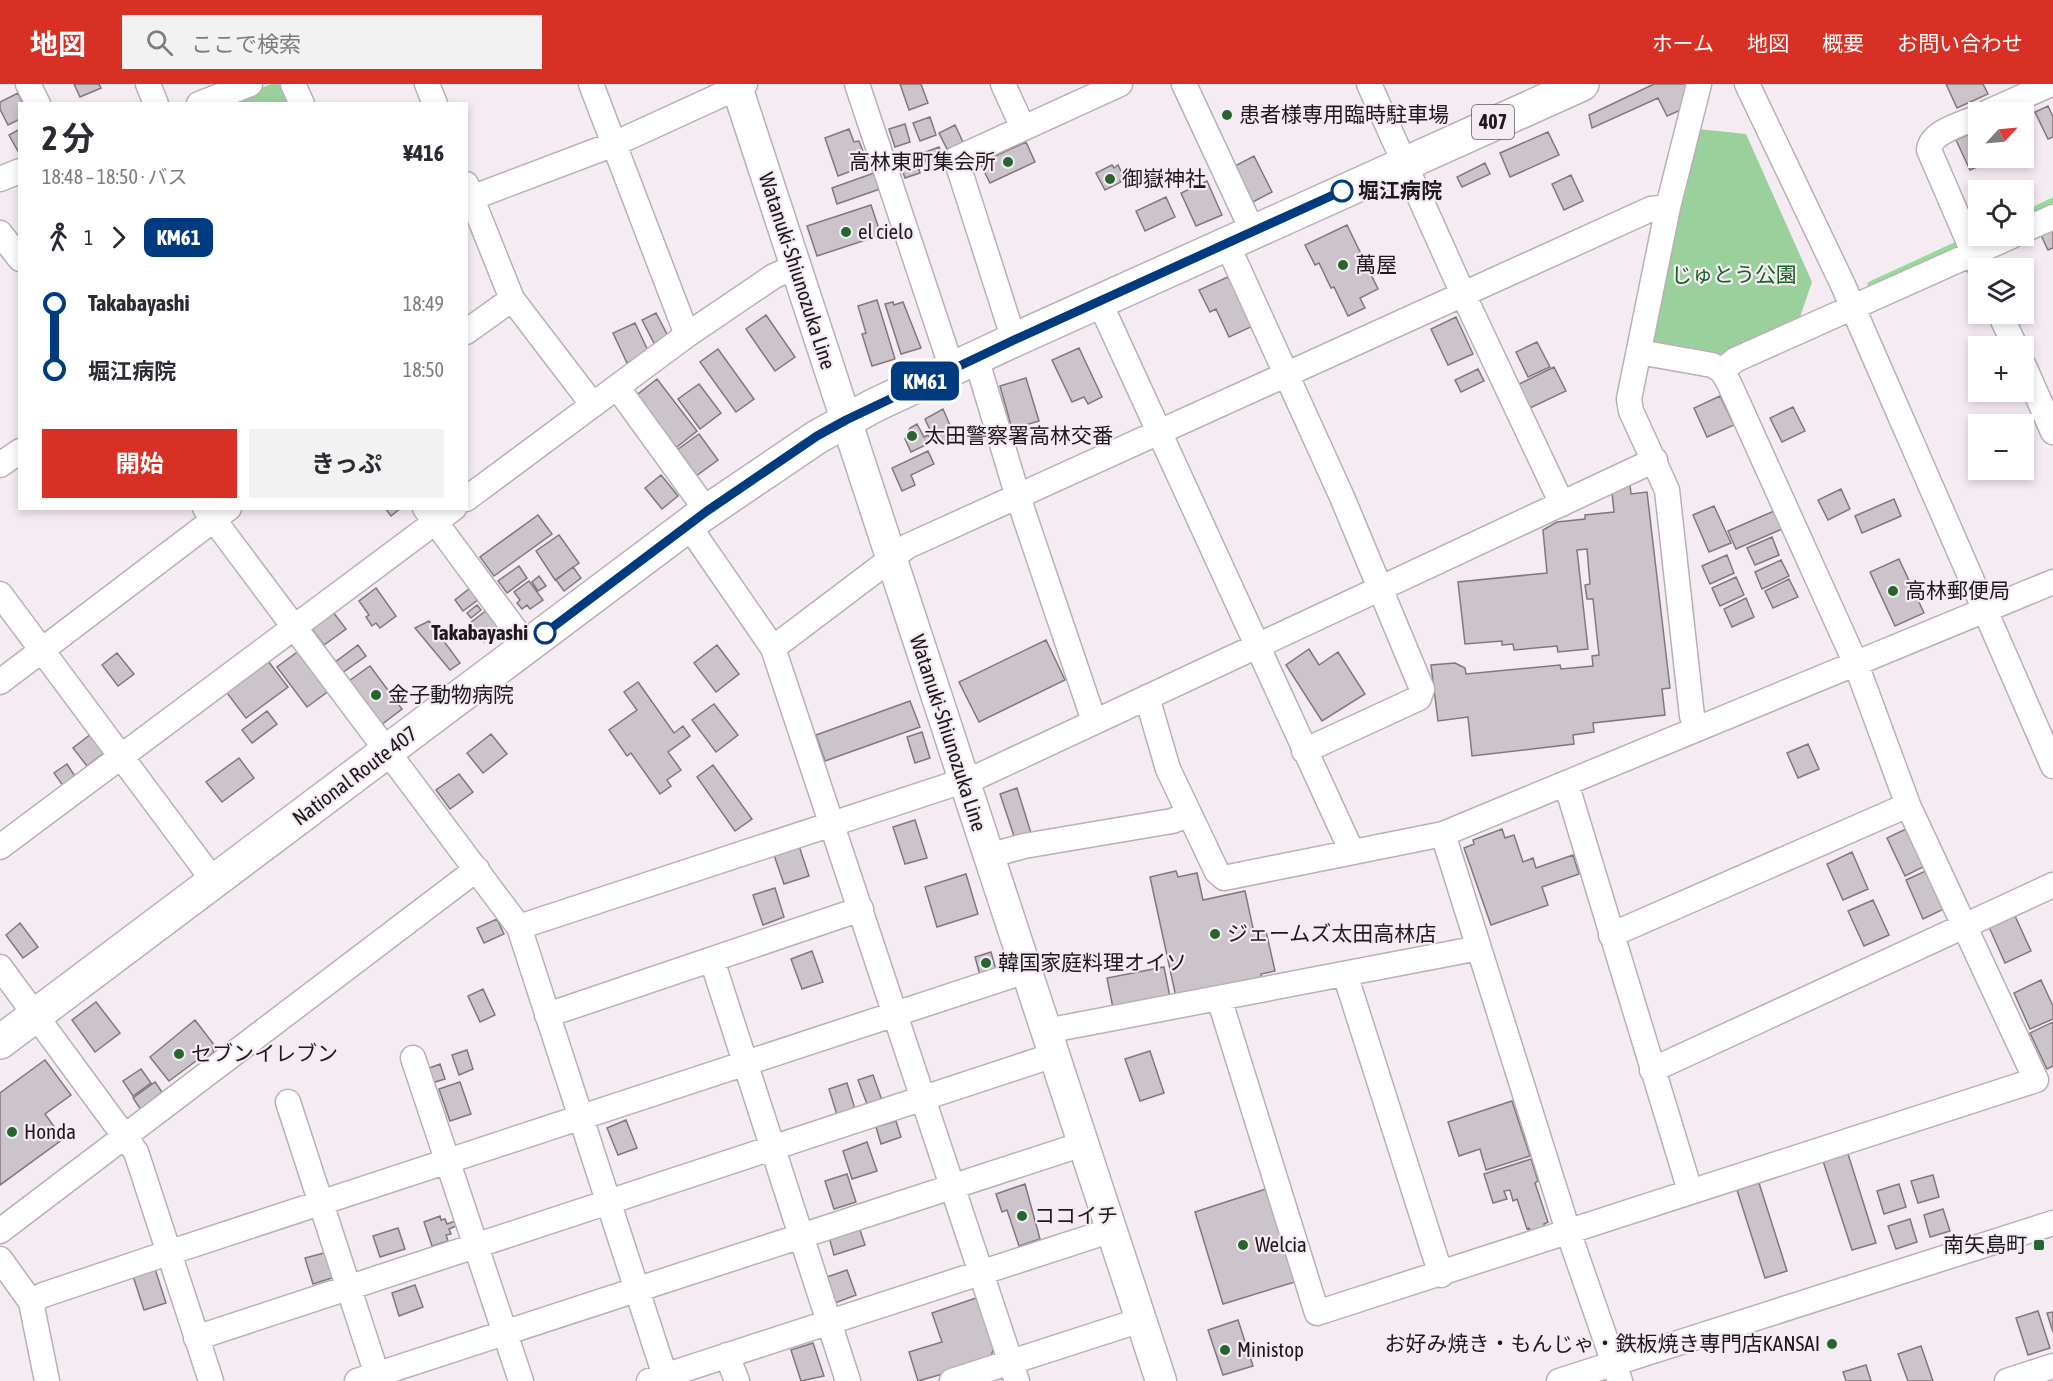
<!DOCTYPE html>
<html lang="ja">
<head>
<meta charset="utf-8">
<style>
  :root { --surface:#fff; --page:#f2f2f3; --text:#2b2b33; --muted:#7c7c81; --accent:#d93025 }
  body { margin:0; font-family:"Asap Condensed","Noto Sans JP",sans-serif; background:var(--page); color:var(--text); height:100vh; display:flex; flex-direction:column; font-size:22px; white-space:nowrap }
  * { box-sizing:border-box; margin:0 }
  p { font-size:20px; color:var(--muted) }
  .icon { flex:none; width:33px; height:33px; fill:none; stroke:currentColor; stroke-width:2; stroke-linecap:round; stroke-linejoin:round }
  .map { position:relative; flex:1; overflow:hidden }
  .panel { position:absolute; left:18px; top:18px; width:450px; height:408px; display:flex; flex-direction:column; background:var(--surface); border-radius:0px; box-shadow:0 3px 9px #0003 }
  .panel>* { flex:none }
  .badge { padding:0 12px; border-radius:9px; font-size:21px; line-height:39px }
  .needle { width:39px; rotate:64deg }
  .fabs { position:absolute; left:1968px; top:18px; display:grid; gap:12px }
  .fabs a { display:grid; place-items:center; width:66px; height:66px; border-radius:0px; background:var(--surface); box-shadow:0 3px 9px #0003; font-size:30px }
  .map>.badge { position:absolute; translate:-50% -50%; box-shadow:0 0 0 3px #fff }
  .legs { display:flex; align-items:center; gap:9px; height:66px; padding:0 24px; font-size:20px }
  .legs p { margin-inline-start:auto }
  .headline { display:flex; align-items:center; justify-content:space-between; height:102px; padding:0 24px }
  h1 { font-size:33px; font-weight:700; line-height:45px }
  .primary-button { display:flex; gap:12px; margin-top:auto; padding:12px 24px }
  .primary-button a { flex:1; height:69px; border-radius:0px; background:var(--accent); color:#fff; font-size:24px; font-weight:700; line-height:69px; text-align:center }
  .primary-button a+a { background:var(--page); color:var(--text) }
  ul { padding:0 24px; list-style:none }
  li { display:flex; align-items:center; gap:21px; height:66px; font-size:22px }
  li i { display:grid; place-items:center; width:9px; height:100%; margin:0 8px; background:currentColor }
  li i::after { content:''; width:15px; height:15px; margin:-8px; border:4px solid; border-radius:50%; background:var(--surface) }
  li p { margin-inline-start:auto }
  li:first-child i { background:linear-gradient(#0000 50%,currentColor 0) }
  li:last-child i { background:linear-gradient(currentColor 50%,#0000 0) }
  header { display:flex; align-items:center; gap:36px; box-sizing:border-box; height:84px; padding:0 30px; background:var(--accent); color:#fff }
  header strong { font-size:28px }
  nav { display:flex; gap:33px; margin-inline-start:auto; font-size:21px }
  .search { width:420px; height:54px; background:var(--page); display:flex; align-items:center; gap:15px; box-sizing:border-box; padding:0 21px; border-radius:0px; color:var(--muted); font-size:22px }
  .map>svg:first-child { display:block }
  .green { fill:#99d09c }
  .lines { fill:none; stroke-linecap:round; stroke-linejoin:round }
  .stream { stroke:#93de97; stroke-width:5 }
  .building { fill:#ccc4cb; stroke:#81787f; stroke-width:1.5 }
  .minor-casing { stroke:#b9b0b7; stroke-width:27 }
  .major-casing { stroke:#b9b0b7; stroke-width:33 }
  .highway-casing { stroke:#b9b0b7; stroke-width:36 }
  .minor { stroke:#fff; stroke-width:24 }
  .major { stroke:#fff; stroke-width:30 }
  .highway { stroke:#fff; stroke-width:33 }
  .line-1-casing { stroke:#fff; stroke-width:14 }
  .line-1 { stroke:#003b80; stroke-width:9 }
  .poi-dot { fill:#26662e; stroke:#f5ecf3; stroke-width:2 }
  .stop-1-dot { fill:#fff; stroke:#003b80; stroke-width:3 }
  .labels { text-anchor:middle; stroke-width:4.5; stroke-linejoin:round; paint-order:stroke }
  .shield { fill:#f5ecf3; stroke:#5e585c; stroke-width:1.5 }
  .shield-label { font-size:20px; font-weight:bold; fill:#1d191c }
  .poi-label { font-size:21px; fill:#1d191c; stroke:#f5ecf3; text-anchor:start }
  .stop-label { font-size:21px; font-weight:bold; fill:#1d191c; stroke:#f5ecf3; text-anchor:start }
  .street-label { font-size:21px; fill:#1d191c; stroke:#f5ecf3 }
  .park-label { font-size:21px; fill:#136222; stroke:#f5ecf3 }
</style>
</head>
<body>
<header>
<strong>地図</strong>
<div class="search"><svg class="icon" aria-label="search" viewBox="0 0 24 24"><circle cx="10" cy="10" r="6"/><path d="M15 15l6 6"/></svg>ここで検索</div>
<nav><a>ホーム</a><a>地図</a><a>概要</a><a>お問い合わせ</a></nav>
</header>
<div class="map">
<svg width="2053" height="1297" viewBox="0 0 2053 1297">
  <rect width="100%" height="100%" fill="#f5ecf3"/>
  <path class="green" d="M271 0H284L293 20H223Z
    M1698 45 1746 50 1812 198 1799 236 1715 273 1653 261 1649 254Z"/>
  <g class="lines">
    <path class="stream" d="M2024 130 2053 116
      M1870 200 1961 158"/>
  </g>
  <path class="building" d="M74 0H99L101 4 80 13Z
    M900 0H921L928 19 909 26Z
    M1654 0H1689L1683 25 1667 32 1658 14 1592 44 1589 31Z
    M1946 0H1983L1988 10 1957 24Z
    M18 9 23 20H20V35L8 41 0 25V18Z
    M2048 22 2053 33V53L2048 55 2035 28Z
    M930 33 936 51 920 57 913 39Z
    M905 40 910 58 895 63 889 45Z
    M955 41 964 60 948 67 939 49Z
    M20 45V71L9 51Z
    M849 45 854 58 859 57 864 70 858 72 862 83 838 92 825 54Z
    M1548 48 1559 71 1510 93 1500 69Z
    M1974 48 1978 56V74H1987L1989 78 1970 86 1956 56Z
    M1026 58 1035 78 990 99 980 79Z
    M939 63 945 81 929 87 923 69Z
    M915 71 920 89 905 94 899 76Z
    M1254 72 1272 108 1251 119 1233 83Z
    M1485 79 1490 90 1462 103 1457 93Z
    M1112 81 1114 84 1118 81 1124 94 1120 96 1121 98 1105 106 1096 89Z
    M874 89 880 105 837 120 832 104Z
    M1571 91 1583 117 1564 126 1552 100Z
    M1207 97 1222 131 1196 142 1181 109Z
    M1166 113 1175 133 1145 147 1136 127Z
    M871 121 881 151 817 172 807 142Z
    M1347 141 1378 205 1360 214 1365 224 1348 232 1334 203 1331 204 1319 179 1315 181 1305 161Z
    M2053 143V164L2048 166 2040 149Z
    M1230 192 1253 242 1229 253 1216 225 1210 228 1199 206Z
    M877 216 895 275 872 282 862 250 866 249 858 222Z
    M893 218 894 221 903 218 921 264 901 270 885 220Z
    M656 229 670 256 656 263 642 236Z
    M766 231 795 273 775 287 746 245Z
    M1456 233 1473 270 1448 281 1431 245Z
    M635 239 649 269 627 279 613 249Z
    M1537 258 1550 283 1528 293 1516 268Z
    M1079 264 1102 313 1088 320 1084 313 1072 318 1052 276Z
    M718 265 754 315 736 328 700 278Z
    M1554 283 1566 307 1530 324 1519 300Z
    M1478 285 1484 297 1461 308 1455 296Z
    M1026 294 1039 337 1012 345 1000 302Z
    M657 295 697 347 673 366 633 314Z
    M699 300 721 329 700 345 678 315Z
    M1720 312 1734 341 1707 353 1694 324Z
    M1793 323 1805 347 1782 358 1770 334Z
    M943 325 952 346 949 347 953 355 941 360 940 357 936 359 925 335Z
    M917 340 924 353 928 351 932 358 911 368 905 355 910 344Z
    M699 350 718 376 696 392 677 366Z
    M928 367 934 380 911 391 915 401 902 407 892 384Z
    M661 391 678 412 662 425 645 404Z
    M1630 401 1631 410 1647 408 1670 604 1662 605 1665 631 1593 639 1594 648 1573 651 1574 660 1472 672 1468 633 1438 637 1431 581 1455 579 1465 584 1466 590 1560 581 1561 585 1593 582 1592 572 1599 571 1593 515H1587L1585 501 1590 500 1587 465 1577 466 1588 565 1558 568 1557 562 1514 566 1513 560 1502 561V557L1465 560 1458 498 1547 489 1543 446 1557 438 1585 435V431L1614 428 1612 409Z
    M1841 405 1850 425 1828 436 1818 416Z
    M1894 415 1901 432 1862 449 1855 432Z
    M1714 422 1731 459 1709 468 1693 431Z
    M385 424H401L391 432Z
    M1774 427 1782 445 1736 465 1728 447Z
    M538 431 552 450 494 492 480 473Z
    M559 451 579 479 555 496 536 467Z
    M1772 453 1779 471 1755 481 1747 464Z
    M1727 471 1734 489 1710 500 1702 482Z
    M1899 475 1924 529 1895 542 1870 488Z
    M1781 476 1789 492 1762 505 1755 488Z
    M519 482 527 494 507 509 498 497Z
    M573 483 581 494 564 507 556 496Z
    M539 492 546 502 538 507 532 498Z
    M1736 493 1744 511 1720 522 1712 504Z
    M1789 495 1798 513 1773 524 1765 507Z
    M529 497 543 516 530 525 527 521 522 525 517 519 520 516 514 508Z
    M376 504 396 532 380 544 376 539 372 542 366 533 369 531 359 517Z
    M470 504 479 515 463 527 455 516Z
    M1746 514 1754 533 1732 543 1724 525Z
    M477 521 481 526 471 534 467 529Z
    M487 526 503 549 491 558 489 555 484 558 470 539Z
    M333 528 346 545 324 561 311 544Z
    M429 537 460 579 450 586 415 544Z
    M1046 556 1065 596 979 638 959 598Z
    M358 561 366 572 342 589 334 579Z
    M717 561 739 590 716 608 694 579Z
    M1309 565 1319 581 1338 568 1365 610 1322 637 1286 581Z
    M300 566 330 606 307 623 277 583Z
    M117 569 134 590 118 602 102 581Z
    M268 577 288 603 246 634 227 609Z
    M370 582 402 625 381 641 349 597Z
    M638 598 674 649 683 642 690 652 668 668 681 686 667 696 671 702 660 710 631 669 627 672 609 646 637 626 624 608Z
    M910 617 920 643 825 677 816 651Z
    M714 620 738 651 716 668 692 636Z
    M267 627 277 640 252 659 242 646Z
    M922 648 930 674 915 679 907 653Z
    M91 650 105 668 87 682 73 664Z
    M491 650 507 670 483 689 467 669Z
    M1808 660 1819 685 1798 694 1787 669Z
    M239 674 254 694 222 718 206 698Z
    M67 680 78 697 66 706 54 689Z
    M713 681 752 735 735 747 697 693Z
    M459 690 473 708 450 725 436 706Z
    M1017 704 1031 749 1015 755 1000 710Z
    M915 736 927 774 905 780 893 743Z
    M1910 743 1927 781 1905 792 1887 754Z
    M1502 745 1505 754 1514 751 1523 778 1533 774 1536 784 1573 771 1579 790 1542 803 1548 821 1491 841 1464 764 1474 760 1473 756Z
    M799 762 809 792 784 800 774 771Z
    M1852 768 1868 805 1843 816 1827 780Z
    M1928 786 1946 824 1923 835 1906 796Z
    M1176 787 1178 793 1197 789 1203 816 1245 807 1254 849 1266 847 1275 887 1261 890 1262 895 1176 913 1150 793Z
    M966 790 978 830 937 843 925 803Z
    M775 804 784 833 763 841 753 811Z
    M1873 816 1889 851 1864 862 1848 827Z
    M2015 832 2031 867 2005 879 1989 843Z
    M497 835 504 850 484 859 477 844Z
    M20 839 38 863 23 874 6 851Z
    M812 867 823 898 802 905 791 875Z
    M991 868 996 886 980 891 975 873Z
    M1164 883 1170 913 1113 924 1107 894Z
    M2041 896 2053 922V935L2030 945 2014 909Z
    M483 905 495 931 480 938 468 912Z
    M96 918 120 949 95 968 72 936Z
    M195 936 215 962 212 964 214 968 202 977 200 974 169 997 150 973Z
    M2053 938V982L2047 985 2030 949Z
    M467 966 473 985 459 991 452 971Z
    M1150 967 1164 1009 1140 1017 1125 975Z
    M45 976 71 1011 45 1030 63 1055 0 1101V1009Z
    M440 980 445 995 432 999 427 985Z
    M141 985 151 999 133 1012 123 997Z
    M873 991 884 1022 870 1028 858 996Z
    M155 998 166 1014 143 1029 133 1014Z
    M460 998 471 1030 450 1037 439 1005Z
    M847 999 855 1025 837 1031 829 1005Z
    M1512 1017 1530 1072 1486 1086 1480 1065 1459 1072 1448 1038Z
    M626 1036 637 1064 618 1071 607 1044Z
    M896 1037 901 1053 881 1060 876 1043Z
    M867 1058 877 1087 852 1095 843 1067Z
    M1848 1070 1876 1159 1852 1166 1823 1077Z
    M1531 1075 1538 1097 1535 1099 1548 1138 1544 1140 1545 1144 1531 1149 1529 1144 1527 1145 1517 1115 1513 1117 1510 1106 1504 1107 1507 1115 1493 1119 1484 1090Z
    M847 1090 856 1118 834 1125 825 1097Z
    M1933 1091 1939 1113 1918 1119 1911 1097Z
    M1759 1099 1787 1187 1765 1194 1737 1106Z
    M1025 1100 1040 1155 1019 1162 1007 1126 1002 1128 996 1110Z
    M1899 1100 1906 1123 1884 1130 1877 1107Z
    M1269 1104 1298 1197 1223 1220 1195 1128Z
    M1943 1125 1950 1147 1930 1153 1924 1131Z
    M440 1132 441 1136 445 1135 447 1140 455 1137 456 1142 449 1145 451 1150 446 1151 448 1157 432 1162 424 1138Z
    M1910 1135 1917 1158 1896 1165 1888 1142Z
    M859 1143 865 1161 834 1171 829 1153Z
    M398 1144 405 1165 380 1173 373 1152Z
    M328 1168 335 1193 313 1200 305 1174Z
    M155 1185 166 1219 144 1226 133 1192Z
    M847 1186 856 1211 835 1219 827 1193Z
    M415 1201 423 1223 399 1232 392 1209Z
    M979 1213 995 1263 988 1277 918 1297 909 1268 942 1258 932 1229Z
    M2038 1227 2050 1264 2028 1271 2016 1234Z
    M2053 1228V1248L2047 1229Z
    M1238 1236 1253 1282 1223 1291 1208 1246Z
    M813 1259 824 1292 801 1297 791 1266Z
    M1921 1262 1933 1297H1908L1898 1270Z
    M1866 1281 1871 1297H1846L1843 1288Z"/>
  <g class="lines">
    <g class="minor-casing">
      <path id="minor" d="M28 0 38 20
        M148 0 156 20
        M293 0 302 20
        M427 0 435 20
        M591 0 687 251
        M857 0 952 285
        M1003 0 1023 44
        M1184 0 1253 148
        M1369 0 1463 210 1562 420
        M1747 0 1843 201 2053 682
        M199 20 250 0
        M1988 28 2051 0
        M1978 33C1963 40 1931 47 1929 66L1980 184
        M0 95 20 87
        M466 100 512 215 593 321
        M466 116 614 60 745 0
        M2024 146 2053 133
        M0 149 20 175
        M1227 160 1342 413 1422 605 1419 614 1304 667
        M1099 217 1352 768
        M2000 230 2015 262
        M466 248 512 215
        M1014 256 956 75 1120 0
        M976 274 1018 413 1094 637
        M2024 282 2053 348
        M1722 287 1735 276 2012 152
        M617 303 707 427
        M0 381 20 367
        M466 415 687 251 774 192 795 183
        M205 424 519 843 665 1292
        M425 424 527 562
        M688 441 773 564 1017 1297
        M0 510 213 796
        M773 564 908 462 1651 125 1668 123
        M0 598 229 424
        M1147 613 1168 685 1217 788 1224 794 1443 750 2053 498
        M1697 644 1692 632 1667 406 1631 327 1629 315 1668 123 1699 0
        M1566 699 1690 1107
        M1443 750 1569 1150 1620 1297
        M0 763 454 424
        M988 772 1024 762 1172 737 1188 731
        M519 843 981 691 1655 376
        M1611 851 1908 721
        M712 876 848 1297
        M0 883 136 1068 211 1297
        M1345 890 1441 1191
        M1219 914 1317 1229 2036 996 1908 721 1856 580 1729 299 1722 287 1712 281 1639 268
        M547 931 861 825
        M1046 947 1479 864
        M413 974 521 1297
        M1652 986 2053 801
        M288 1018 379 1297
        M0 1147 477 785
        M0 1175 31 1218 47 1297
        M31 1218 43 1211 168 1169 1026 887
        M196 1254 1054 971
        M727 1271 737 1297
        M357 1297 1083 1060
        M649 1297 1112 1146
        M952 1297 1141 1236
        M1559 1297 2053 1139
        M2007 1297 2053 1282"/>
    </g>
    <g class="major-casing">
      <path id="major" d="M736 0 1161 1297"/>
    </g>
    <g class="highway-casing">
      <path id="highway" d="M0 958 699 433 817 353 875 321 1014 256 1582 0"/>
    </g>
    <use href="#minor" class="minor"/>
    <use href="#major" class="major"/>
    <use href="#highway" class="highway"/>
  </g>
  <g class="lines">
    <g class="line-1-casing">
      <path id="line-1" d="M545 549 707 427 817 352 846 336 1014 256 1342 107"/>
    </g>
    <use href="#line-1" class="line-1"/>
  </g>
  <g class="poi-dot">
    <circle cx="1227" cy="31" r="6"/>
    <circle cx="1008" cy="78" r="6"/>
    <circle cx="1110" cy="95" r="6"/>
    <circle cx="846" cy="148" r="6"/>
    <circle cx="1343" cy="181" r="6"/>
    <circle cx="912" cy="352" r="6"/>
    <circle cx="1893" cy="507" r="6"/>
    <circle cx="376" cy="611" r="6"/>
    <circle cx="1215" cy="850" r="6"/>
    <circle cx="986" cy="879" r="6"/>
    <circle cx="179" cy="970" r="6"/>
    <circle cx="12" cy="1048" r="6"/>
    <circle cx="1022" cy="1132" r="6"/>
    <circle cx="1243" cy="1161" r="6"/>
    <rect x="2033" y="1155" width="12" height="12" rx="3"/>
    <circle cx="1832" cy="1260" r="6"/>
    <circle cx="1225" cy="1266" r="6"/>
  </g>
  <g class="stop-1-dot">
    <circle cx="1342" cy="107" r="10"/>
    <circle cx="545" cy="549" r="10"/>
  </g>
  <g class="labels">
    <rect class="shield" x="1472" y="21" width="42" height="34" rx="4.5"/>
    <g class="shield-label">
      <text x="1493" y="45">407</text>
    </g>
    <g class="poi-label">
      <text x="1239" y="38">患者様専用臨時駐車場</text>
      <text x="996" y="85" text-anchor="end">高林東町集会所</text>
      <text x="1122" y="102">御嶽神社</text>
      <text x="858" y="155">el cielo</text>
      <text x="1355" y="188">萬屋</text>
      <text x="924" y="359">太田警察署高林交番</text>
      <text x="1905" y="514">高林郵便局</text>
      <text x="388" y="618">金子動物病院</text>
      <text x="1227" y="857">ジェームズ太田高林店</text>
      <text x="998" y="886">韓国家庭料理オイソ</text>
      <text x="191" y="977">セブンイレブン</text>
      <text x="24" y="1055">Honda</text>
      <text x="1034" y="1139">ココイチ</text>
      <text x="1255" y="1168">Welcia</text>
      <text x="2027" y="1168" text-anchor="end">南矢島町</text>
      <text x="1820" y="1267" text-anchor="end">お好み焼き・もんじゃ・鉄板焼き専門店KANSAI</text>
      <text x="1237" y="1273">Ministop</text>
    </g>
    <g class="stop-label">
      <text x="1358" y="114">堀江病院</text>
      <text x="528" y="556" text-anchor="end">Takabayashi</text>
    </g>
    <g class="street-label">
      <text transform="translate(797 187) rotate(72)" y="7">Watanuki-Shiunozuka Line</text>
      <text transform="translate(948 649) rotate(72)" y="7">Watanuki-Shiunozuka Line</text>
      <text transform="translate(355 692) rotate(-37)" y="7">National Route 407</text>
    </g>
    <g class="park-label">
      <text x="1734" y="198">じゅとう公園</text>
    </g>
  </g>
</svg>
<div class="fabs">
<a><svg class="needle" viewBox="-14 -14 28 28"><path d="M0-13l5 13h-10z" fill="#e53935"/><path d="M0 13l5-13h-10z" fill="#7c7c81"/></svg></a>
<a><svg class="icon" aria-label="locate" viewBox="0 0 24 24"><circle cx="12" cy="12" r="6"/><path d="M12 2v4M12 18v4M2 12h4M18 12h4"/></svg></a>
<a><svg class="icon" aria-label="layers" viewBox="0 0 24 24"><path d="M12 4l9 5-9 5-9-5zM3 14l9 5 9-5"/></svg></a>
<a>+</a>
<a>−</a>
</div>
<b class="badge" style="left:925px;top:297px;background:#003b80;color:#fff">KM61</b>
<section class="panel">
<div class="headline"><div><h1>2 分</h1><p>18:48 – 18:50 · バス</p></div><b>¥416</b></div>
<div class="legs"><svg class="icon" aria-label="walk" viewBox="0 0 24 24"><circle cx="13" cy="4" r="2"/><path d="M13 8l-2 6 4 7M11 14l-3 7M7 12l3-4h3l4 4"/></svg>1<svg class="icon" aria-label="forward" viewBox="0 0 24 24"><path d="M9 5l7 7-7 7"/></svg><b class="badge" style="background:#003b80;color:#fff">KM61</b></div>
<ul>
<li><i style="color:#003b80"></i><b>Takabayashi</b><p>18:49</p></li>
<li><i style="color:#003b80"></i><b>堀江病院</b><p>18:50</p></li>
</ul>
<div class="primary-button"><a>開始</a><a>きっぷ</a></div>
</section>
</div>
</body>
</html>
